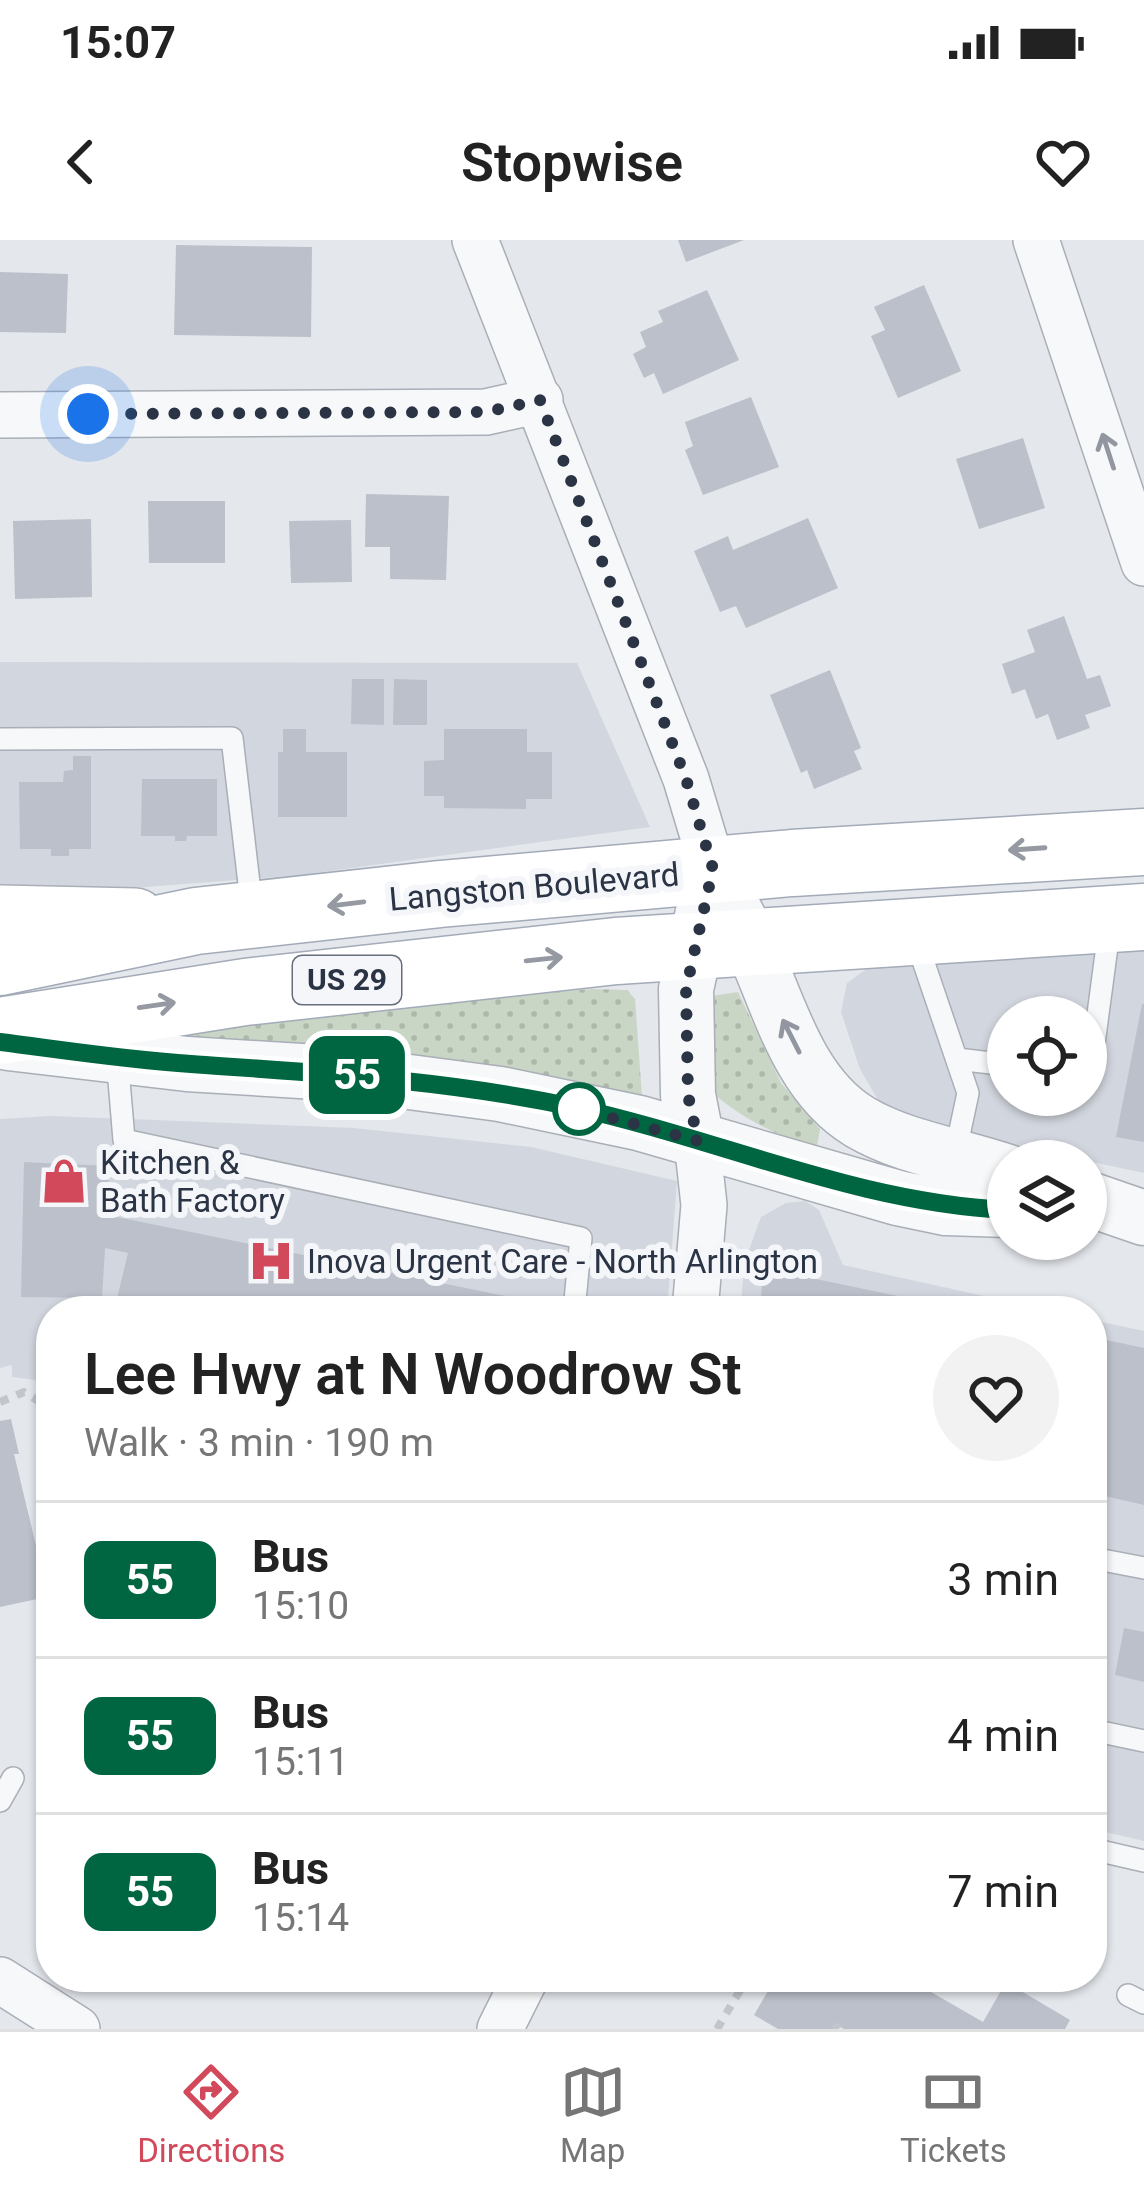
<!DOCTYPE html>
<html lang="en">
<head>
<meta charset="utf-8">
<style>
  :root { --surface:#fff; --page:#f2f2f2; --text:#222; --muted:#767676; --line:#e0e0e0; --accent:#d1495b }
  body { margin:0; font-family:Roboto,sans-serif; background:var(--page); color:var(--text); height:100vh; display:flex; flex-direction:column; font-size:45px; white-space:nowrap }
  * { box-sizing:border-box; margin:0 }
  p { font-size:39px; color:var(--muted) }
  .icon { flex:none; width:66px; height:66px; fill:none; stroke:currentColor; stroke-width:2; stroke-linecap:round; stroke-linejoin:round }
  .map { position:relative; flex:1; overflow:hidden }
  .panel { position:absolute; left:36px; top:1056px; width:1071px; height:696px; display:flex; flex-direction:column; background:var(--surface); border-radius:48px; box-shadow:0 3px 9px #0004 }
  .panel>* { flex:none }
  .badge { padding:0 24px; border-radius:18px; font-size:42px; line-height:78px }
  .tools { position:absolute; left:987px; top:756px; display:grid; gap:24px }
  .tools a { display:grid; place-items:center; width:120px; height:120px; border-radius:50%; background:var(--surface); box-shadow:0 3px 9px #0004; font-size:60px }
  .you { position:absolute; width:60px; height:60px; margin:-30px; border:9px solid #fff; border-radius:50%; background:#1a73e8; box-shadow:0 0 0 18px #1a73e833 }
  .map>.badge { position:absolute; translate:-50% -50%; box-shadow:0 0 0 6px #fff }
  .round { display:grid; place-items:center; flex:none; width:126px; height:126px; border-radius:63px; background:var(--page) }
  .overview { display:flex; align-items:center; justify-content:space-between; height:204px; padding:0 48px }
  h1 { font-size:57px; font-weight:600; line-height:90px }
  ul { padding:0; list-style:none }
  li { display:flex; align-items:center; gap:36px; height:156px; padding:0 48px; border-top:3px solid var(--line) }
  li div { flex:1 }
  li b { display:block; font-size:45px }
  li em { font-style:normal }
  li .badge { min-width:132px; font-weight:700; text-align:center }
  .status { display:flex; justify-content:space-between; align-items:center; height:84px; padding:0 60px; background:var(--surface); direction:ltr }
  .status svg { height:33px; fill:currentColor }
  header { display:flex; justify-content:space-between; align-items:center; height:156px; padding:0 48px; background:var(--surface); font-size:54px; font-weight:600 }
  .menu { display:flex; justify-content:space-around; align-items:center; height:168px; border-top:3px solid var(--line); background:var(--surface); font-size:33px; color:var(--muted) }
  .menu a { display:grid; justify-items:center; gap:6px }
  .menu .active { color:var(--accent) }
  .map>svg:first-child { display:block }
  .built { fill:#d2d6de; fill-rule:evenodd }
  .grass { fill:url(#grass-dots) }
  .building { fill:#bbc0ca }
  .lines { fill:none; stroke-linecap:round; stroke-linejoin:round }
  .service-casing { stroke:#a9aeb7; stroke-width:24 }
  .minor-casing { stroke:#a9aeb7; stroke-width:48 }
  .tertiary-casing { stroke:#a9aeb7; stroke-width:57 }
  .secondary-casing { stroke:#a9aeb7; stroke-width:66 }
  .primary-casing { stroke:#a3abb8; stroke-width:69 }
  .path { stroke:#c2c5cb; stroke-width:8; stroke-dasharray:9 9; stroke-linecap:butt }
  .service { stroke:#f7f8fa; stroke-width:21 }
  .minor { stroke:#f7f8fa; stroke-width:45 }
  .tertiary { stroke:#f7f8fa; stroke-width:54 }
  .secondary { stroke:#fff; stroke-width:63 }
  .primary { stroke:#fff; stroke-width:66 }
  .oneway { stroke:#9196a0 }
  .oneway2 { stroke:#959aa2 }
  .line-casing { stroke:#fff; stroke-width:27 }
  .line { stroke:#006641; stroke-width:18 }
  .walk { stroke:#2b3445; stroke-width:12; stroke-dasharray:0 21.6 }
  .stop-dot { fill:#fff; stroke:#006641; stroke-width:6 }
  .labels { text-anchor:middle; stroke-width:12; stroke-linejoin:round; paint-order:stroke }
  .shield { fill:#f4f6f9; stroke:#676e7b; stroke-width:3 }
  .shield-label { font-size:30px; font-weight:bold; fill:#2b3445 }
  .street-label { font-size:33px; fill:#2b3445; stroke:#f4f6f9 }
  .poi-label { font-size:33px; fill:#2b3445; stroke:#f4f6f9; text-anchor:start }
</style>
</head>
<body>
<div class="status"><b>15:07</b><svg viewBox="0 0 49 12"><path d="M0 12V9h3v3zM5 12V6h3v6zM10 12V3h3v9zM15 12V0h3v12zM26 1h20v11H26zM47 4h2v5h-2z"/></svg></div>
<header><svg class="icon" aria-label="back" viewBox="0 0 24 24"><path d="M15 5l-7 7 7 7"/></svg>Stopwise<svg class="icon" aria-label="heart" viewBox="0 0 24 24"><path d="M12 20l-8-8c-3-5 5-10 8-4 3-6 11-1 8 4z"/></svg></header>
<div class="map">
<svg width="1144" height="1789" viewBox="0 0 1144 1789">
  <defs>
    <pattern id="grass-dots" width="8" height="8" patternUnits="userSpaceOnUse" patternTransform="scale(3)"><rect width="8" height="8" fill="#c9d6c5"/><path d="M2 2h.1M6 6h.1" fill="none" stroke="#adb8ab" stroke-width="1.8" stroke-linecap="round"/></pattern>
  </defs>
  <rect width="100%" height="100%" fill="#e4e7ec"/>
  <path class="built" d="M0 422 577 423 650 587 301 635 55 654 0 648Z
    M1144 710V933L924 886 882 867 860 829 841 772 847 743 868 728ZM1008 777H1086V855H1008Z
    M51 876 354 888 531 907 677 941 667 1071H51V1142L12 1137V1125L0 1128V879Z
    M805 961 819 970 843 1025 1052 1071H740L745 1021 761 977 786 963Z
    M1092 1080 1144 1091V1601L1092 1589Z"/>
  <path class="grass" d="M591 749 627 750 635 759 642 857 160 802 204 790 444 761Z
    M738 752 781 843 820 889 817 906C779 898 739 877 711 851L705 757Z"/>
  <path class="building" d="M678 0H744L686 22Z
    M176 5 312 7 311 97 174 95Z
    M0 32 68 34 66 93 0 92Z
    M924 45 961 131 898 158 871 96 885 90 874 67Z
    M707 50 739 120 663 154 654 133 644 138 633 114 646 107 640 92 663 82 658 71Z
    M751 157 779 227 703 255 685 210 693 206 685 182Z
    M1023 198 1045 268 979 289 956 219Z
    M366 254 449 256 446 340 390 339V307H365Z
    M148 261H225V323H149Z
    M808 278 838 348 746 388 736 366 720 372 694 311 728 296 733 310Z
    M91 279 92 357 15 359 13 281Z
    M351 280 352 342 291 343 289 281Z
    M1064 376 1087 439 1100 435 1111 466 1085 475 1090 488 1057 500 1048 474 1036 479 1025 449 1012 454 1002 424 1035 412 1027 390Z
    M830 430 861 508 854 511 862 529 814 549 807 530 801 533 770 455Z
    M352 439H384V485L351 484Z
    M394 439 427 440V485H393Z
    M283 489H306V512H347V577H278V512H283Z
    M444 489H527V512H552V559H526V569L444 568V556H424V521L444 520Z
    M73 516H91V609H69V616H51V609H20L19 542H63L64 531 73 530Z
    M142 539H217V596H187L186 601H175V596H141Z
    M1142 764H1144V902L1116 897Z
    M24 922 109 926 107 975 505 1056 502 1071H114L128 1013 105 1008 102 1058 21 1057Z
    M763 1028 960 1069V1071H760Z
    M1092 1097 1144 1108V1265L1092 1253Z
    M11 1179 19 1214H14L40 1322 46 1321 51 1356 0 1367V1181Z
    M1124 1388 1144 1392V1442L1115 1435Z
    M776 1737H905L983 1782 1006 1742 1070 1780 1065 1789H844L835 1784 833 1789H778L754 1775Z"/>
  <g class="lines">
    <g class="service-casing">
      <path id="service" d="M0 499 232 498 252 669
        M915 697 968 853 955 914
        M117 817 124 900 581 998 574 1071
        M957 819 1008 825
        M1086 833 1090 834 1110 684
        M1092 1318 1144 1328
        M1092 1490 1144 1501
        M0 1561 13 1538
        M1092 1609 1144 1621
        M1128 1755 1144 1763"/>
    </g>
    <g class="minor-casing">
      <path id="minor" d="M475 0 686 539 713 629
        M1036 0 1144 323
        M0 175 486 172 540 160
        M695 1071 704 965 697 901
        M0 1740 77 1789
        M500 1789 526 1737"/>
    </g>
    <g class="tertiary-casing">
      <path id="tertiary" d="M713 629C726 654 739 678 751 703 779 764 798 845 860 882 904 908 959 915 1008 932
        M8 803 187 824 349 834 500 854 639 883 898 958 946 968 1008 970
        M697 901 688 855 686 749 704 667
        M1086 958 1144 978"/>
    </g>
    <g class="secondary-casing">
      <path id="secondary" d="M0 677 135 680"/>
    </g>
    <g class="primary-casing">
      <path id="primary" d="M0 722 196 681 440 654 792 623 1144 602
        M0 791 245 752 616 711 1144 677"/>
    </g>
    <path class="path" d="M0 1162 24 1152 51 1169
      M835 1784 838 1789
      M717 1789 748 1737"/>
    <use href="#service" class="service"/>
    <use href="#minor" class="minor"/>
    <use href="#tertiary" class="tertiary"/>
    <use href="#secondary" class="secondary"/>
    <use href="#primary" class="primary"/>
  </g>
  <defs><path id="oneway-shaft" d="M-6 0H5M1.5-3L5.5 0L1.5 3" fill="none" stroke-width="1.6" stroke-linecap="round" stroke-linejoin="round" transform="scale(3)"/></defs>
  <g class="oneway">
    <use href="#oneway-shaft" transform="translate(1108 211) rotate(-108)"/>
    <use href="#oneway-shaft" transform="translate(791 796) rotate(-117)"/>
  </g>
  <g class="oneway2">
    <use href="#oneway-shaft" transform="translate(1027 609) rotate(176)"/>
    <use href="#oneway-shaft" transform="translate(346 664) rotate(173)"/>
    <use href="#oneway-shaft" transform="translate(544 719) rotate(-6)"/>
    <use href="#oneway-shaft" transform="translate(157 765) rotate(-8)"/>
  </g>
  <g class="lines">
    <g class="line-casing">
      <path id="line" d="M0 802C63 810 127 820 191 824 319 833 447 840 573 867 719 899 857 963 1008 970"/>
    </g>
    <use href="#line" class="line"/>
    <path class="walk" d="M88 174 486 172 540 160 686 539 713 629 686 749 688 855 698 901 571 867 579 869"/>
  </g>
  <defs>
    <g id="shop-bare" transform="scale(3.6)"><path d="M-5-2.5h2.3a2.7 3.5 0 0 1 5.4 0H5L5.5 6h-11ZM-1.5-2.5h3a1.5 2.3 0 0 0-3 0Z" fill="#d1495b" stroke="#f4f6f9" stroke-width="2.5" paint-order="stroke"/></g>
    <g id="hospital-bare" transform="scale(3.6)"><path d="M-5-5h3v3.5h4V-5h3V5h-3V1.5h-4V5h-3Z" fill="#d1495b" stroke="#f4f6f9" stroke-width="2.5" paint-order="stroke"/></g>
  </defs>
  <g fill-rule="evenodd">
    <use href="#shop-bare" x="64" y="941"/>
    <use href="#hospital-bare" x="271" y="1021"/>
  </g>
  <circle class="stop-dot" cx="579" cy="869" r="24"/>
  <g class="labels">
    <rect class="shield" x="293" y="716" width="108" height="48" rx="9"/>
    <g class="shield-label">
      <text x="347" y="750">US 29</text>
    </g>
    <g class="street-label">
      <text transform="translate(534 646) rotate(-5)" y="12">Langston Boulevard</text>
    </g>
    <g class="poi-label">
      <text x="100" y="934">Kitchen &amp;<tspan x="100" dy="38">Bath Factory</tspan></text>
      <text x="307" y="1033">Inova Urgent Care - North Arlington</text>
    </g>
  </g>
</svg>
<div class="tools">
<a><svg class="icon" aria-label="locate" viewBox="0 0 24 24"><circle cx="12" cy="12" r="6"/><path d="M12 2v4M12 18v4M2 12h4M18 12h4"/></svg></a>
<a><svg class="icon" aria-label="layers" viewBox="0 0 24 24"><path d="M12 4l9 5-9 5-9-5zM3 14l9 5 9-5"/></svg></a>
</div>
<div class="you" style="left:88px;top:174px"></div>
<b class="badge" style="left:357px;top:835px;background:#006641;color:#fff">55</b>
<section class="panel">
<div class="overview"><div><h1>Lee Hwy at N Woodrow St</h1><p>Walk · 3 min · 190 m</p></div><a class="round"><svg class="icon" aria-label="heart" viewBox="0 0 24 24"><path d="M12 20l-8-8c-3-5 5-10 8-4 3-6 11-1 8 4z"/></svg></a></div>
<ul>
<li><span class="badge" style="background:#006641;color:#fff">55</span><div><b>Bus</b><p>15:10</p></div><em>3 min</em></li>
<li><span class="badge" style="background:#006641;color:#fff">55</span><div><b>Bus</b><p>15:11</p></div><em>4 min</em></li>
<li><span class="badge" style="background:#006641;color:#fff">55</span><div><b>Bus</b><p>15:14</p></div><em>7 min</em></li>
</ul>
</section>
</div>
<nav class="menu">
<a class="active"><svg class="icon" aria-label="directions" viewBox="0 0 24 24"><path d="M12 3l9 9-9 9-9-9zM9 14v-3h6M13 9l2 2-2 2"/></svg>Directions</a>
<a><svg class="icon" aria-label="map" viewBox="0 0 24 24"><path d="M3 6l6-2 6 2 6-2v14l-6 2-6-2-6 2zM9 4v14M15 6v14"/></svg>Map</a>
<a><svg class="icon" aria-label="tickets" viewBox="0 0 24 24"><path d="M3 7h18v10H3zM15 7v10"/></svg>Tickets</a>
</nav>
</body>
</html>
